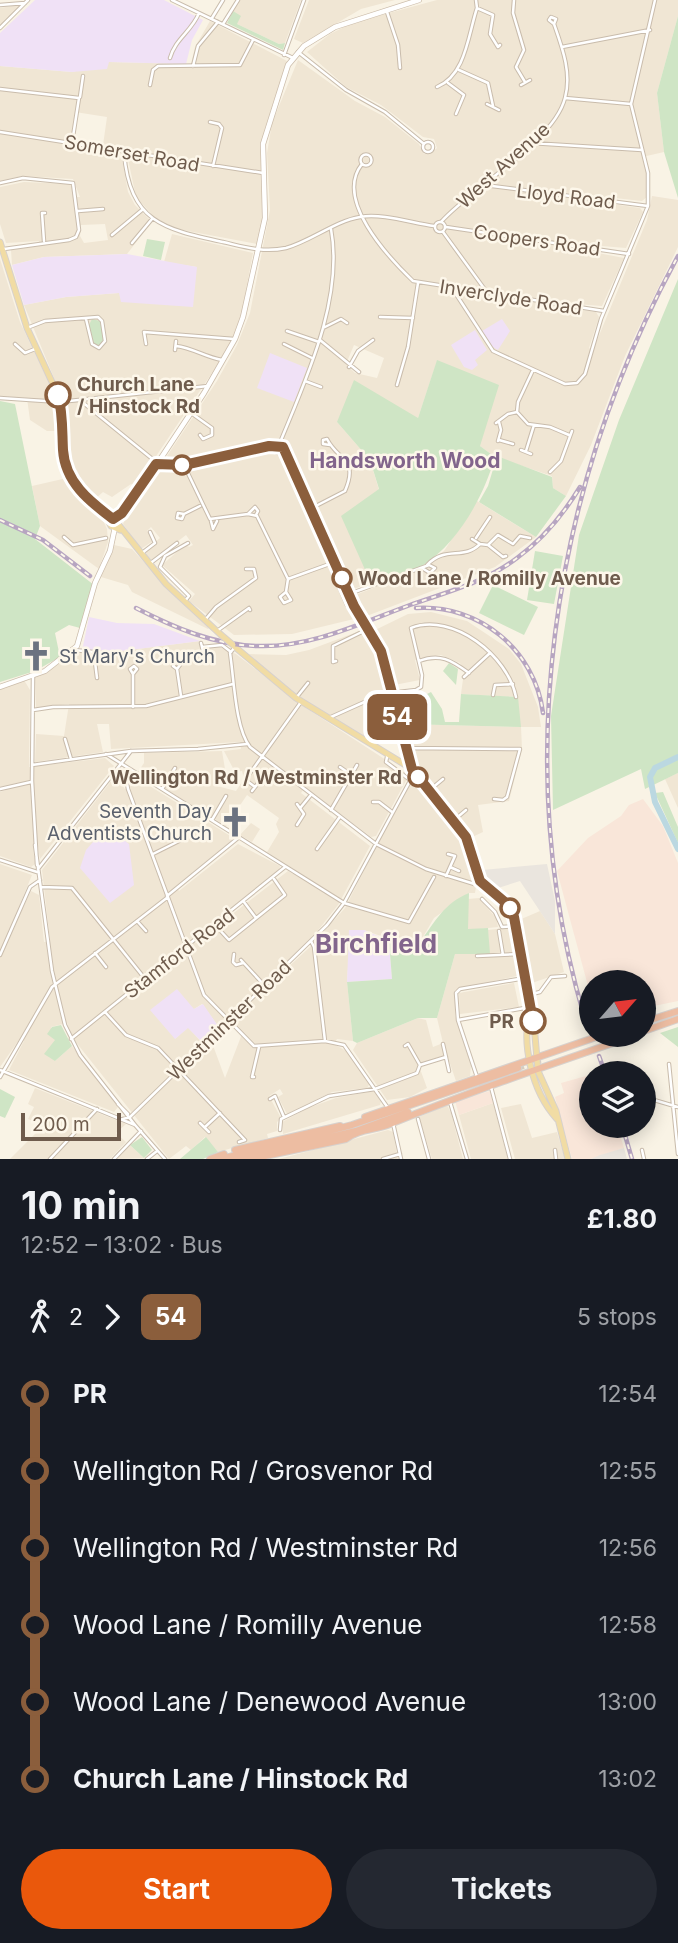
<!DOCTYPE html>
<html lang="en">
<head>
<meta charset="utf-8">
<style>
  :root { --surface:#171b24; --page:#242831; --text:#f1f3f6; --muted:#9ea1a6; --accent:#ea580c }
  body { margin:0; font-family:Inter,sans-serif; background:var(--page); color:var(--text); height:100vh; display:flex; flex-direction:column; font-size:26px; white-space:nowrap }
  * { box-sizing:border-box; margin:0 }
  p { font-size:23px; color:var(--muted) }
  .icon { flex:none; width:38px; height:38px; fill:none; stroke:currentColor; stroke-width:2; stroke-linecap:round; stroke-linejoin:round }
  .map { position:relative; height:1159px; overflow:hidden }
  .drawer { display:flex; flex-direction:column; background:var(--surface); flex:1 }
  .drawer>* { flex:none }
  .badge { padding:0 14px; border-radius:10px; font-size:24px; line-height:46px }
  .needle { width:46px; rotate:62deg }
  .buttons { position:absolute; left:579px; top:970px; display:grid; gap:14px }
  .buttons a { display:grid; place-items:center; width:77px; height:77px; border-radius:50%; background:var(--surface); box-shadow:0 4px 18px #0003; font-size:35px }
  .scale { position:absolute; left:21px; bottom:18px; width:100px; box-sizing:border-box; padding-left:7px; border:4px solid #6f5c4d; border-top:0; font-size:19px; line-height:24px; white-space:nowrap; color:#6f5c4d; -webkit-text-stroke:5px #fdf7ea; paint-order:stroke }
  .map>.badge { position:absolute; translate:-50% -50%; box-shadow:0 0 0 4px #fff }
  .legs { display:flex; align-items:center; gap:10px; height:77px; padding:0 21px; font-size:23px }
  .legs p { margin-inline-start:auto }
  .headline { display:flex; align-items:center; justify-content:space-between; height:119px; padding:0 21px }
  h1 { font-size:38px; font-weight:700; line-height:52px }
  .primary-button { display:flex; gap:14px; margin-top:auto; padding:14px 21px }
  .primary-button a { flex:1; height:80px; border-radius:42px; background:var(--accent); color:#fff; font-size:28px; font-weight:700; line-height:80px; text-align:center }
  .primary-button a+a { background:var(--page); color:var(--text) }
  ul { padding:0 21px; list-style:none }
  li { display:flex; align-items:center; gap:24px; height:77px; font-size:26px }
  li i { display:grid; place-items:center; width:10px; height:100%; margin:0 9px; background:currentColor }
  li i::after { content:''; width:18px; height:18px; margin:-9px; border:5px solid; border-radius:50%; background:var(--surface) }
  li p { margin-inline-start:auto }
  li:first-child i { background:linear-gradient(#0000 50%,currentColor 0) }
  li:last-child i { background:linear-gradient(currentColor 50%,#0000 0) }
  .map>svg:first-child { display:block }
  .residential { fill:#f0e6d4; fill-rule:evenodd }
  .commercial { fill:#f9e6d9 }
  .industrial { fill:#eae5de }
  .education { fill:#f0e1f6 }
  .green { fill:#cfe5c5 }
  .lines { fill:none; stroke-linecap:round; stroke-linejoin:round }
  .river { stroke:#bbd8e1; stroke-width:6 }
  .highway-tunnel { stroke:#d6cdbf; stroke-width:6; stroke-dasharray:6 3; stroke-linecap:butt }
  .street-casing { stroke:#c9bcac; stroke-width:4.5 }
  .secondary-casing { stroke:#ccbdab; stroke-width:6 }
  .primary-casing { stroke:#d7d1cd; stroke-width:7 }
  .highway-casing { stroke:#d7d1cd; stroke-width:8 }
  .street { stroke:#fff; stroke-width:2.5 }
  .secondary { stroke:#fff; stroke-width:4.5 }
  .primary { stroke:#f1dca4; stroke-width:5 }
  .highway { stroke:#edbda2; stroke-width:6 }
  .rail-casing { stroke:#b7a5c1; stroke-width:4.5 }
  .rail { stroke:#fdf7ea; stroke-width:2; stroke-dasharray:5; stroke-linecap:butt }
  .street-bridge-casing { stroke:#c9bcac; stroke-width:4.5; stroke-linecap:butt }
  .primary-bridge-casing { stroke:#d7d1cd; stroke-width:7; stroke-linecap:butt }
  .street-bridge { stroke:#fff; stroke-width:2.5 }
  .primary-bridge { stroke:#f1dca4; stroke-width:5 }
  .line-1-casing { stroke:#fff; stroke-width:16 }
  .line-1 { stroke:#8b5e3c; stroke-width:10 }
  .stop-1-dot { fill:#fff; stroke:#8b5e3c; stroke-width:3.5 }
  .labels { text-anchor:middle; stroke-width:5; stroke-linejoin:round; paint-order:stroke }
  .street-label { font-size:19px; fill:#6f5c4d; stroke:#fdf7ea }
  .stop-label { font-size:19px; font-weight:bold; fill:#6f5c4d; stroke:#fdf7ea; text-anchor:start }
  .worship-label { font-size:19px; fill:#5b616d; stroke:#fdf7ea; text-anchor:start }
  .neighbourhood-label { font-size:21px; font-weight:bold; fill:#82658c; stroke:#fdf7ea }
  .district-label { font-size:26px; font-weight:bold; fill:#82658c; stroke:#fdf7ea }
</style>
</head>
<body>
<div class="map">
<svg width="678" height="1159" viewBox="0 0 678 1159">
  <rect width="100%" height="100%" fill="#f9f3e5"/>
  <path class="residential" d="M240 0H301L285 43 279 44 237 24 233 11Z
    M309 0H395L361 9 303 43 294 39Z
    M437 0H678V16L657 93 664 152 642 157 647 175V197L642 201 542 190 541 194 640 208 643 212 626 248 577 244V249L624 258 602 306 576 304 575 309 596 312 599 317 589 348 593 350 647 220 652 196 678 200V247L625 356 591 445 566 496 553 488 552 476 495 457 480 446 437 361 418 418 337 422 370 460 379 490 422 566 444 551 477 501 536 537 495 567 364 617 353 596 373 588 370 583 351 590 283 444 275 442 173 463 167 456 217 381 237 345 250 313 270 210 267 153 272 123 298 60 355 101 385 117 419 144 424 154H430L437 148 434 139 423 137 381 105 346 87 307 52 330 34 352 23ZM354 345 384 358 377 378 355 373 346 364Z
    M18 5 19 7 0 26V8Z
    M210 21 287 61 264 131 261 169 263 218 257 244 177 229 155 218 136 197 128 159 122 158 128 192 135 205 152 222 127 254 44 257 12 265 11 250 39 245V241L6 243 0 224V187L24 182 72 184 75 197H80L73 179 22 176 0 181V66L72 72 109 62 191 64 195 47ZM75 112 107 117 102 152 71 146ZM105 224 108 240 84 243 80 236 81 225Z
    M172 234 253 253 242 311 234 336 214 370 136 486 131 484 112 497 103 492 94 500 74 478 66 457 63 400 24 305 66 297 119 293 197 267 164 262Z
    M0 259 20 322 57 400 59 431H47L30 420 27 398 0 396Z
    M269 450 282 456 354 619 292 634 234 635 189 601 195 594 162 565 186 544 189 547 193 545 186 535 151 562 145 551 160 538 151 527 147 531 153 541 141 549 123 524 137 495 157 470 189 468Z
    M67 478 80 498 102 518 107 529 108 542 99 569 40 526 32 486Z
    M114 545 132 549 175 596 210 627 208 629 132 592 128 585 101 577Z
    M431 612 467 621 509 649 521 664 538 707 541 727H521L522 749 509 801 478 805 483 832 470 838 418 768 403 724 520 727 517 697 461 694 464 672 460 663 441 655 415 660 420 680 389 686 397 730 376 746 296 698 249 654 286 655 309 650 365 629 369 633 408 614Z
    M200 641 204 649 217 646 236 654 303 706 409 775 376 836 371 837 305 787 301 793 370 846 338 905 316 933 226 1021 218 1026 202 1004 194 1009 175 1039 188 1027 205 1046 211 1040 225 1078 242 1034 230 1021 310 947 345 908 409 782 416 780 466 844 476 887 475 893H469L434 918 420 942 406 945 364 930 350 938 347 982 353 1041 337 1039 334 1044 351 1054 370 1083 367 1088 332 1092 287 1114 278 1097 283 1094 280 1089 269 1096 281 1118 277 1122V1131L267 1134 268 1138 218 1152 205 1137 191 1150 186 1146 169 1159 75 1041 67 1023 51 1027 56 1040 55 1061 72 1046 118 1107 114 1112 9 1070 24 1041 21 1037 0 1067V864L32 875 20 904 24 906 31 891 39 895 44 942 50 941 42 870 115 776 125 789 131 786 132 775 232 837 231 841 176 886 179 891 238 844 280 866 279 872 193 939 195 943 288 871 293 874 294 869 267 852 279 832 276 824 279 818 247 795 226 826 138 772 144 763V753L222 751 226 775 213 776V785L236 791 244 779 242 771 235 772 224 751 241 749 240 742 111 749 109 724H97L103 752 35 762 36 734 64 736 69 704 36 708 35 677 82 651 114 652Z
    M24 680 30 690 29 767 105 758 114 766 40 859 38 846 33 847 35 864 31 867 0 856V792L6 790 4 786 0 787V688Z
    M678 773V808L665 779Z
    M251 823 260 829 252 842 240 835Z
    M479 898 496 918 498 927 468 930V899Z
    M540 911 555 934 564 972 529 984 519 920Z
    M515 927 521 975 455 990V1015L471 1065 470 1076 456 1081 447 1055 419 1066 427 1088 410 1097 387 1100 353 1050 357 1043 418 1018 426 1020 433 1047 443 1043 437 1018 455 954H489L488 930Z
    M514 983 519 1007 460 1014 459 993Z
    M35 1088 126 1124 116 1133 126 1142 110 1159H10L38 1131V1123L28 1119 34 1107 28 1104Z
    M374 1091 381 1101 380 1105 283 1134 282 1122 308 1108 336 1098Z
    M493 1103 508 1159H471L459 1115Z
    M521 1104 532 1138 557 1132 565 1159H515L501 1108Z
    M447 1105 451 1113 463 1159H432L419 1117Z
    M388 1130 393 1132 398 1159H279Z
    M130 1145 144 1158 117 1159Z"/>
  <path class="commercial" d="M643 799 663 826 678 863V1001L644 1008V982H592L591 988 588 986 557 871 588 838 621 816 629 805Z
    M586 1076 588 1085 591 1084 592 1125H617L624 1148 591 1159H572L555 1097 564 1093 561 1083Z
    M490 1091 493 1103 459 1115 455 1101Z"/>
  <path class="industrial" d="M547 864 555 901V934L520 881 495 889 482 870Z
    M624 1148 627 1159H591L600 1155Z"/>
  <path class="education" d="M35 0H164L203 20 192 40 186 64 109 62 107 69 72 72 0 66V33Z
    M127 254 197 267 193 307 121 302 119 293 66 297 24 305 12 265 44 257Z
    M502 319 510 331 498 350 491 346 482 331Z
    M475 330 487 350 475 360 478 365 472 370 464 367 451 345Z
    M270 353 307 368 294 402 257 388Z
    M89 617 117 623 154 624 200 641 114 652 82 651Z
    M107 826 129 844 134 885 110 903 80 868 86 850Z
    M349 930H364L389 941 392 979 347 982Z
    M177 989 194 1009 203 1004 218 1026 202 1042 188 1028 175 1039 150 1010Z"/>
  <path class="green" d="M233 11 241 16 237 24 279 44 285 43 283 50 227 23Z
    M678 16V198L664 152 657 93Z
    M147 239 165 242 161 260 143 256Z
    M678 279V773L645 789 641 769 553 810 551 716 579 535 619 420Z
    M92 319 100 321 104 341 99 346 94 344 89 325Z
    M437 360 499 385 480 446 495 457C483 498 458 543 422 566 408 575 386 578 371 583L341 516 379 489 370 460 337 422 354 380 418 418Z
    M0 401 15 404 40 526 35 539 94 585 80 628 69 625 55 633 60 657 35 671 0 682Z
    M497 456 552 477 553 488 566 496 536 537 479 502 488 486Z
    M535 551 563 556 554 604 527 600Z
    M493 585 538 607 524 635 479 613Z
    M449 663 458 669 456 685 443 671Z
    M431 692 442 709 445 722H459L461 694 518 697 521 727 403 724 395 697 407 703 405 711 431 717V713L423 716 415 700Z
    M663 792 678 827V843L655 793Z
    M469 893 468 929 488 928 490 954H455L437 1018H418L357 1043 353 1041 347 982 392 979 389 941 406 945 420 942C435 922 444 903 469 893Z
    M61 1025 72 1046 55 1061 44 1054 55 1040 47 1034 52 1027Z
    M678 1027V1047L660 1033Z
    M0 1089 15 1097 5 1118 0 1116Z
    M142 1137 152 1150 144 1158 130 1145Z
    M206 1137 218 1152 203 1159H180Z"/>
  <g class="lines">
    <path class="river" d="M678 757 655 768 650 777 655 802 678 849"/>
    <path class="highway-tunnel" d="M518 1068 542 1059"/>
    <g class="street-casing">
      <path id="street" d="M172 0 293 58
        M514 0 513 13 524 50 516 67 525 82
        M0 5 25 3
        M477 8 493 15 490 34 498 47 500 45
        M387 12 398 45 400 68
        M212 18 223 0
        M223 24 238 0
        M0 28 28 0
        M562 47 650 30
        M298 52 346 90 385 112 424 144
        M284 55 304 0
        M170 58C175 39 192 31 199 13
        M193 66 198 46 218 22
        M459 70 488 83 493 106
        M448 83 464 95 456 114
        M150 85 153 70 158 66 240 65 253 40
        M521 85 530 80
        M437 87C466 75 468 35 477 8L476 0
        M0 89 79 98 72 143
        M80 97 83 76
        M565 98 631 104
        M487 104 499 110
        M210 122 219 124 222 128 213 166
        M0 132 263 173
        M423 147a5 5 0 1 1 10 0a5 5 0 1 1-10 0Z
        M531 143 642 150
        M124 153C130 222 163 229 223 242 245 247 263 253 286 248 311 241 335 221 360 217 382 213 412 223 434 226
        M360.5 160a5.5 5.5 0 1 1 11 0a5.5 5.5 0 1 1-11 0Z
        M362 164C334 199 387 256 413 281L604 311
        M0 183 23 178 73 183 79 230 76 237 69 240 4 249
        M484 185 648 206
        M78 211 103 209
        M435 227a5 5 0 1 1 10 0a5 5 0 1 1-10 0Z
        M441 222C472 187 554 142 565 98 572 73 562 47 554 24L549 20 551 17 556 19 554 24
        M446 227 629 254
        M443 232 486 291
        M112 235 142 210
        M44 241 42 213H45
        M132 243 152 219
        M452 288 493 351 565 384 577 383 585 374 601 319 648 206V173L631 104 655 0
        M380 317 413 318
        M27 328 45 321 98 317 102 321 105 341 99 348 92 344 86 319
        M323 328 341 319 347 323
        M287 331 319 342
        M320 340 359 372
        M15 344 25 353 35 349
        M146 344 144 332 234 339
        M284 344 312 358
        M176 346C193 348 205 357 222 360
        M175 350 176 341
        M349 367 358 351 373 340
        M533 370 518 402 517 412 528 424 550 427 569 435
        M305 381 321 387
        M397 385 408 347 418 283
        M0 398 60 402 208 386
        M81 401 161 466 184 465 279 445
        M191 413 212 428V435L203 439 200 435
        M496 423 508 414 517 412
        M499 440 513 444
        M498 441 501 430 499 422
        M279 445C305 381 344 300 331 229
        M279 445 283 447 359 615
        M269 446 271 450 283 455 347 605 354 606
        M521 450 531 454
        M526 451 534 425
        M184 465 210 519 248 514 257 516 288 579 335 562
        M550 472 561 461 572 431
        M312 508 345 491C359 458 338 461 327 439L323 440V444L330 445
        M184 514 178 513 177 518 182 519 184 514 200 506
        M248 514 255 507 258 511 256 515
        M211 521 213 529 217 521
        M64 537 73 545 106 538
        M476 538 490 517
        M472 539 480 544
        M488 545 498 535 513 544 520 536 530 538
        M488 545 503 557 506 556
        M142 553 155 543 150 532
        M152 562 177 543
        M427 565C446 545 463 561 480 544L488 545
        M286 592 280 597 284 603 291 600 286 592 288 579
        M349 594 429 565 435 568 430 573 422 568
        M185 601 189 596 160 567 165 556 188 543
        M205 620 216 607 256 578 254 569H246
        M365 625 384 661 390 693 413 766
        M217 631 249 608 250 610
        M201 643 203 651
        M202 647 222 645 231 652
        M235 647 230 653C234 678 235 728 250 747L376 844 426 869 484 887
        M74 650 112 654
        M94 654 97 678
        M336 661 333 662V646L368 629
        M419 661C440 653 451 660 469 673
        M177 669 173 666 176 662 180 665 177 669 181 696
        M33 677 32 781 37 865
        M464 677 490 653
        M390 693 416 690 421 687 422 675 411 628C453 612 508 656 516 697
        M493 695 495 685 513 684
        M296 698 308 683
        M133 707V674L137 669 134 666 130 669 133 674
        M33 710 53 707 146 706 233 684
        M331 717 389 691
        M65 739 71 759
        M407 748 520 749 507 797 503 800 494 799
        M106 754 344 903 409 922 434 877
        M387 757 386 762 414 783
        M32 765 131 751 198 749 247 744
        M340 767 350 774
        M129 771 126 778 128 789 204 995 254 1046 325 1041 344 1045 388 1108
        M255 787 247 781 248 776 301 702
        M0 789 31 782
        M162 789 175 768
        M431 789 443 779
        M252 791 259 782
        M373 802H379L392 812
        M297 804 304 814 297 825
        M301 807 310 796
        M331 810 357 765
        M212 820 226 796
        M453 821 466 810
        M35 845 52 971 65 1025 80 1055 135 1125
        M317 849 339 818
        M153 854 181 840
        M0 860 37 872
        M450 867 459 871
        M38 869 131 751
        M446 876 455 856 448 854
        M41 887 72 888 146 980
        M167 896 238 838
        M482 899 495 912 502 927 516 926
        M244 902 256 918
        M137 921 146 931
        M216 926 229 940 285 895 274 879
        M499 931 503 955
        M311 941 314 947 325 1041
        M95 953 106 967
        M234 954 233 962 236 965 243 963
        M0 955 30 887 40 880
        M477 956 522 954
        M241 960 265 986
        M532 994 540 992 551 977 565 976
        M105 1012 126 1035 158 1048 245 1140 239 1142
        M458 1020 530 1007
        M71 1039 285 867
        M443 1044 449 1071
        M669 1064 678 1154
        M420 1065 446 1057
        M0 1070 135 1125 165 1159
        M0 1077 52 987 168 897
        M254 1077H252L259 1047
        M477 1077 458 1020 456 993 460 989 525 978
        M491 1087 510 1159
        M644 1097 678 1107
        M270 1099 275 1096 284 1117
        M450 1102 467 1159
        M118 1104 128 1114
        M123 1119 130 1117 327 925 344 903 411 779
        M418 1119 429 1159
        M200 1123 209 1132
        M393 1123 401 1159
        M205 1127 220 1113
        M280 1130 281 1119 329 1096 375 1089 417 1073 420 1065 408 1044 405 1046
        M555 1150 556 1159
        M642 1150 644 1159
        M50 1159 97 1109
        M114 1159 141 1131
        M147 1159 157 1151
        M383 1159 400 1154"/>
    </g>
    <g class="secondary-casing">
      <path id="secondary" d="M118 523 204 393 235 339 243 317 265 218 263 144 288 65 304 46 335 27 419 0
        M0 687 45 671 77 646 95 583 110 551 115 527"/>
    </g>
    <g class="primary-casing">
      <path id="primary" d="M0 242 27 328 58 395 64 455 69 473 80 492 113 519
        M106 516 111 526 120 530
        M118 524 166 584 220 634
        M235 647 296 698 412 769 466 837 480 882 506 903 517 925 533 1012 538 1071 556 1111 568 1159
        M531 1007C520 1042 532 1092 557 1119"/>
    </g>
    <g class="highway-casing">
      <path id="highway" d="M644 1022 678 1011
        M644 1031 678 1019
        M617 1039 632 1034
        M365 1117 605 1034
        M235 1150 340 1126
        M210 1159 224 1154
        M221 1159 352 1125 518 1068
        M235 1159 356 1131 408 1112
        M251 1159 346 1139C358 1129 375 1130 390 1124 464 1094 540 1068 616 1042L620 1038"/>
    </g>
    <use href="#street" class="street"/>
    <use href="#secondary" class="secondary"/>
    <use href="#primary" class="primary"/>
    <use href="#highway" class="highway"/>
    <g class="rail-casing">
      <path id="rail" d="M0 520 43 540 90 576
        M136 608C173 627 214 645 257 646 311 648 361 623 410 605 447 592 486 582 517 558 543 539 563 515 580 487
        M416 608C479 604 535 650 543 713
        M588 1029C508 772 550 491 678 256
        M599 1056 605 1073
        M622 1125 632 1159"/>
    </g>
    <use href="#rail" class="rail"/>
    <g class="street-bridge-casing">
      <path id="street-bridge" d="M359 616 365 625"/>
    </g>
    <g class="primary-bridge-casing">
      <path id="primary-bridge" d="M220 634 233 645"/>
    </g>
    <use href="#street-bridge" class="street-bridge"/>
    <use href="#primary-bridge" class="primary-bridge"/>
  </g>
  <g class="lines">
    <g class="line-1-casing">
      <path id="line-1" d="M58 395C63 413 62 431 63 450 65 482 89 501 113 519L122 513 156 464 184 465 269 446 283 447 354 606 381 651 412 769 466 837 480 881 506 903 514 917 533 1021"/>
    </g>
    <use href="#line-1" class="line-1"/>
  </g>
  <defs>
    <g id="church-bare" transform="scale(2.415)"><path d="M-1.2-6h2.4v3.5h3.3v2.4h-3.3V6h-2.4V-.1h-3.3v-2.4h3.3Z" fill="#6b7280" stroke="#fdf7ea" stroke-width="2.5" paint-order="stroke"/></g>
  </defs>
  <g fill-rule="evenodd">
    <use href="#church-bare" x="36" y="656"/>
    <use href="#church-bare" x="235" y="822"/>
  </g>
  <g class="stop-1-dot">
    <circle cx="58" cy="395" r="12"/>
    <circle cx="182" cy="465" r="9"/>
    <circle cx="342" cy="578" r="9"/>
    <circle cx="418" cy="777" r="9"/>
    <circle cx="510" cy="908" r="9"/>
    <circle cx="533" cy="1021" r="12"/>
  </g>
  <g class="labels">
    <g class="street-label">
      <text transform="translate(132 153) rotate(10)" y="7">Somerset Road</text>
      <text transform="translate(503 165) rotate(-42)" y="7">West Avenue</text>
      <text transform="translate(566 196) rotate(7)" y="7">Lloyd Road</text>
      <text transform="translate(537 240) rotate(8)" y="7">Coopers Road</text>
      <text transform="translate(511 297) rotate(9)" y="7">Inverclyde Road</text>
      <text transform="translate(179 953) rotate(-38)" y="7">Stamford Road</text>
      <text transform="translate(229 1020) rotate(-44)" y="7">Westminster Road</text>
    </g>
    <g class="stop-label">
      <text x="77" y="391">Church Lane<tspan x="77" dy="22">/ Hinstock Rd</tspan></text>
      <text x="358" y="585">Wood Lane / Romilly Avenue</text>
      <text x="402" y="784" text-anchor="end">Wellington Rd / Westminster Rd</text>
      <text x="514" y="1028" text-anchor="end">PR</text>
    </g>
    <g class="worship-label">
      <text x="59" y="663">St Mary's Church</text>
      <text x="212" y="818" text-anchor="end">Seventh Day<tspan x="212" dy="22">Adventists Church</tspan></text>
    </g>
    <g class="neighbourhood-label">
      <text x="405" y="468">Handsworth Wood</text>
    </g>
    <g class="district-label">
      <text x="376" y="953">Birchfield</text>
    </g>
  </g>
</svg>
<div class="buttons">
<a><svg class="needle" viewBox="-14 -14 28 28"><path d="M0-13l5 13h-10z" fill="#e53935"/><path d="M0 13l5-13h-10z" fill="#9ea1a6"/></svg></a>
<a><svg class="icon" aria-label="layers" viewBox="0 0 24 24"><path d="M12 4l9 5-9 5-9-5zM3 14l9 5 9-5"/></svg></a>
</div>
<div class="scale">200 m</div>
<b class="badge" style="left:397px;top:717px;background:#8b5e3c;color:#fff">54</b>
</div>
<section class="drawer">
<div class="headline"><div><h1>10 min</h1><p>12:52 – 13:02 · Bus</p></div><b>£1.80</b></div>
<div class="legs"><svg class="icon" aria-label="walk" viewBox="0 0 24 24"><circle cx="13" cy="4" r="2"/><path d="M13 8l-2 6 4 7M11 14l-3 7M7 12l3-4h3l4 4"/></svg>2<svg class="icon" aria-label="forward" viewBox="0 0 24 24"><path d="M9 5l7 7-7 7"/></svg><b class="badge" style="background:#8b5e3c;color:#fff">54</b><p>5 stops</p></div>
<ul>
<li><i style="color:#8b5e3c"></i><b>PR</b><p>12:54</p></li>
<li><i style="color:#8b5e3c"></i><span>Wellington Rd / Grosvenor Rd</span><p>12:55</p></li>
<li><i style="color:#8b5e3c"></i><span>Wellington Rd / Westminster Rd</span><p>12:56</p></li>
<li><i style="color:#8b5e3c"></i><span>Wood Lane / Romilly Avenue</span><p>12:58</p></li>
<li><i style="color:#8b5e3c"></i><span>Wood Lane / Denewood Avenue</span><p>13:00</p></li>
<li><i style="color:#8b5e3c"></i><b>Church Lane / Hinstock Rd</b><p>13:02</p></li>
</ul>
<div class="primary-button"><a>Start</a><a>Tickets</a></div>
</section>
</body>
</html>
